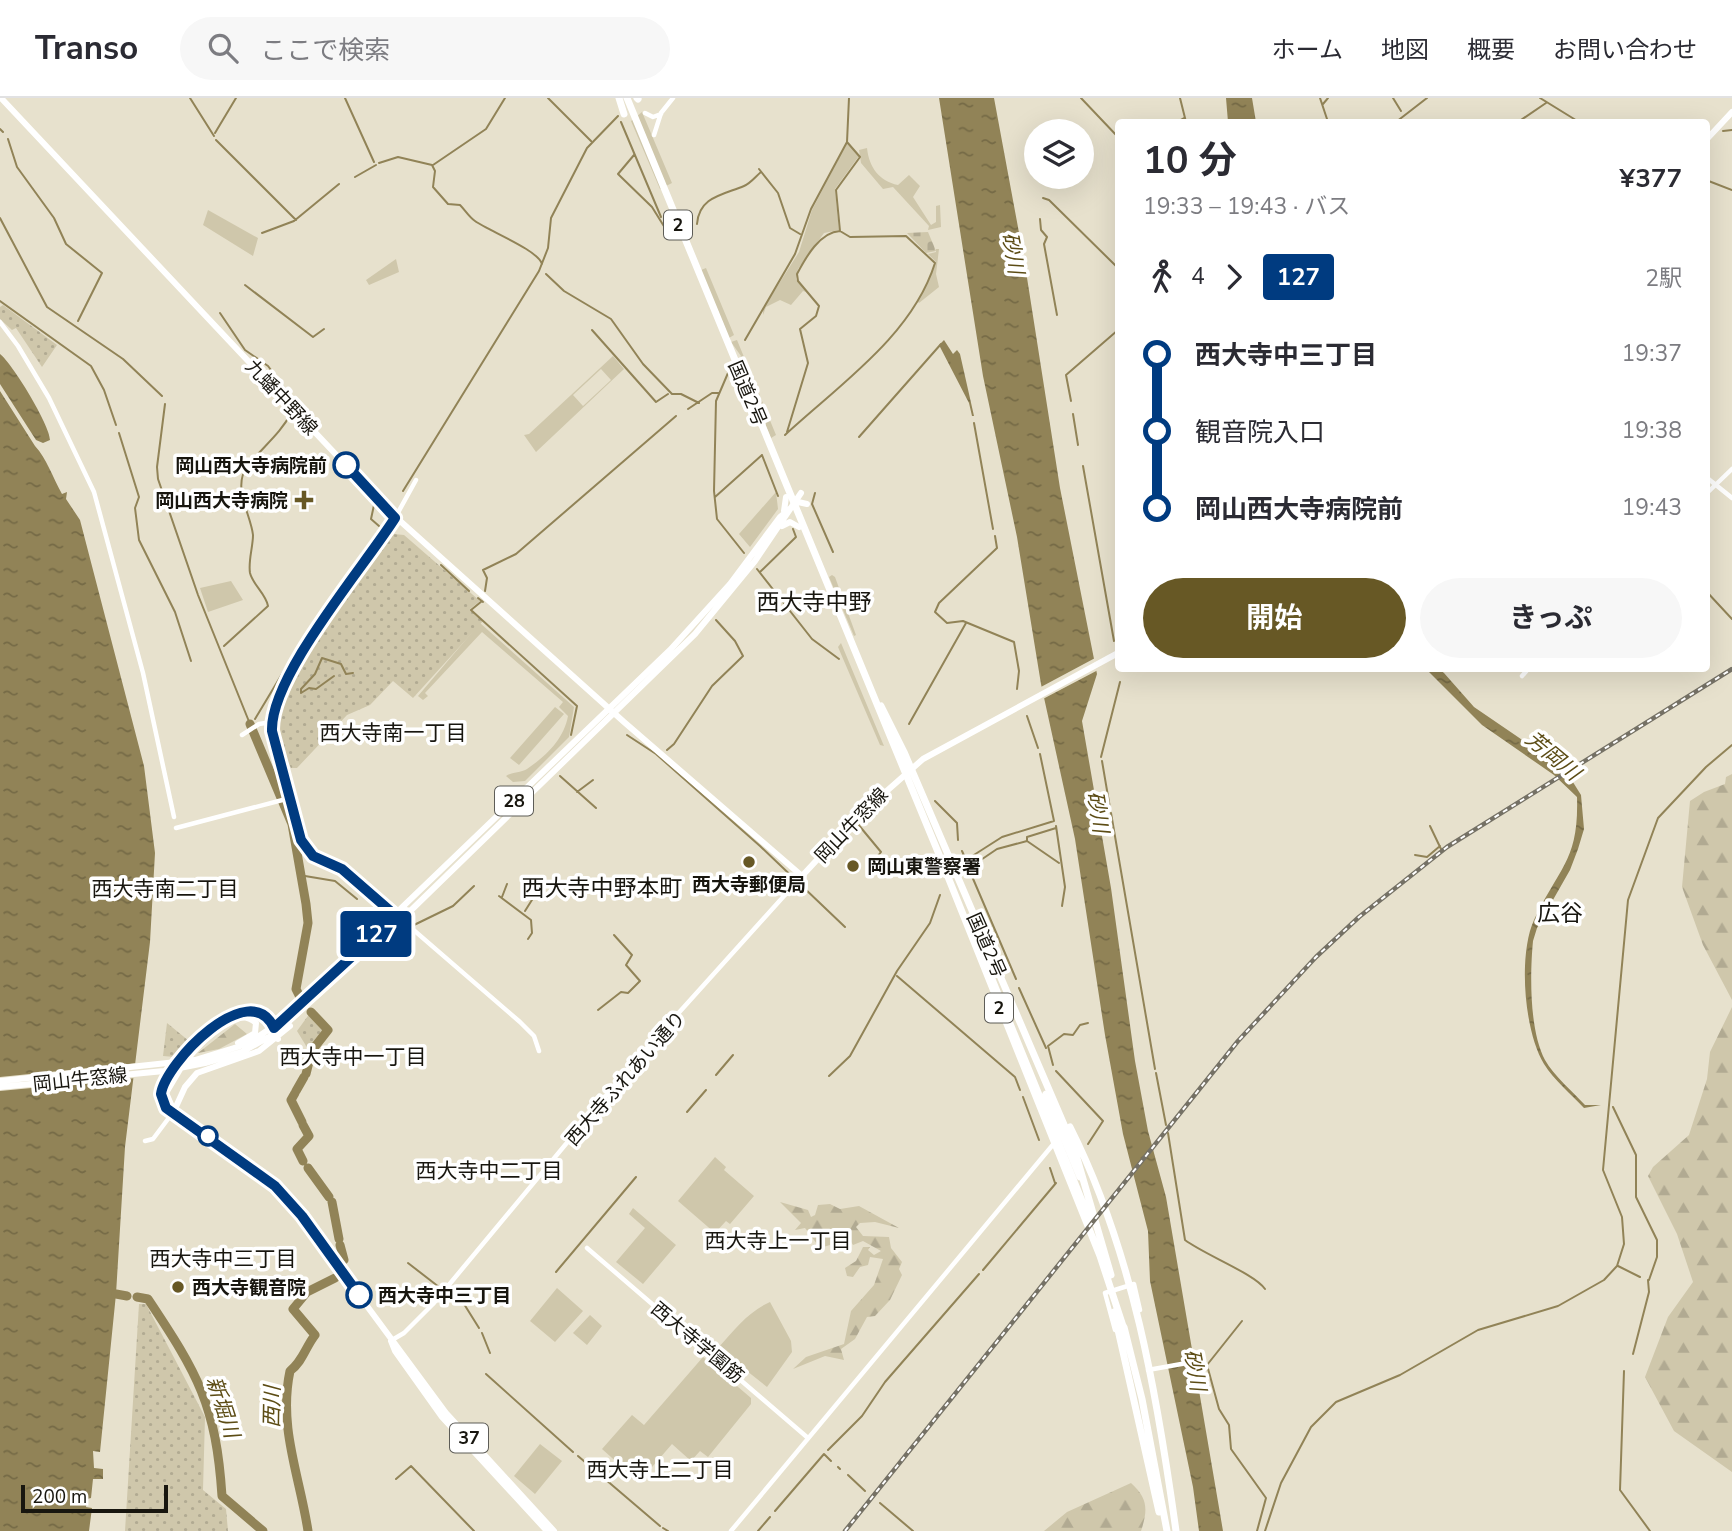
<!DOCTYPE html>
<html lang="ja">
<head>
<meta charset="utf-8">
<style>
  :root { --surface:#fff; --page:#f7f7f7; --text:#2b2b33; --muted:#7c7c81; --line:#e1e1e2; --accent:#675825 }
  body { margin:0; font-family:"Nunito Sans","Noto Sans JP",sans-serif; background:var(--page); color:var(--text); height:100vh; display:flex; flex-direction:column; font-size:26px; white-space:nowrap }
  * { box-sizing:border-box; margin:0 }
  p { font-size:23px; color:var(--muted) }
  .icon { flex:none; width:38px; height:38px; fill:none; stroke:currentColor; stroke-width:2; stroke-linecap:round; stroke-linejoin:round }
  .map { position:relative; flex:1; overflow:hidden }
  .panel { position:absolute; left:1115px; top:21px; width:595px; height:553px; display:flex; flex-direction:column; background:var(--surface); border-radius:7px; box-shadow:0 7px 28px #0002 }
  .panel>* { flex:none }
  .badge { padding:0 14px; border-radius:5px; font-size:24px; line-height:46px }
  .controls { position:absolute; left:1024px; top:21px; display:grid; gap:14px }
  .controls a { display:grid; place-items:center; width:70px; height:70px; border-radius:50%; background:var(--surface); box-shadow:0 7px 28px #0002; font-size:35px }
  .scale { position:absolute; left:21px; bottom:18px; width:147px; box-sizing:border-box; padding-left:7px; border:4px solid #18160f; border-top:0; font-size:19px; line-height:24px; white-space:nowrap; color:#18160f; -webkit-text-stroke:5px #fff; paint-order:stroke }
  .map>.badge { position:absolute; translate:-50% -50%; box-shadow:0 0 0 4px #fff }
  .legs { display:flex; align-items:center; gap:10px; height:77px; padding:0 28px; font-size:23px }
  .legs p { margin-inline-start:auto }
  .summary { display:flex; align-items:center; justify-content:space-between; height:119px; padding:0 28px }
  h1 { font-size:38px; font-weight:700; line-height:52px }
  .button { display:flex; gap:14px; margin-top:auto; padding:14px 28px }
  .button a { flex:1; height:80px; border-radius:42px; background:var(--accent); color:#fff; font-size:28px; font-weight:700; line-height:80px; text-align:center }
  .button a+a { background:var(--page); color:var(--text) }
  ul { padding:0 28px; list-style:none }
  li { display:flex; align-items:center; gap:24px; height:77px; font-size:26px }
  li i { display:grid; place-items:center; width:10px; height:100%; margin:0 9px; background:currentColor }
  li i::after { content:''; width:18px; height:18px; margin:-9px; border:5px solid; border-radius:50%; background:var(--surface) }
  li p { margin-inline-start:auto }
  li:first-child i { background:linear-gradient(#0000 50%,currentColor 0) }
  li:last-child i { background:linear-gradient(currentColor 50%,#0000 0) }
  header { display:flex; align-items:center; gap:42px; box-sizing:border-box; height:98px; padding:0 35px; background:var(--surface); border-bottom:2px solid var(--line) }
  header strong { font-size:33px }
  nav { display:flex; gap:38px; margin-inline-start:auto; font-size:24px }
  .search { width:490px; height:63px; background:var(--page); display:flex; align-items:center; gap:18px; box-sizing:border-box; padding:0 24px; border-radius:38px; color:var(--muted); font-size:26px }
  .map>svg:first-child { display:block }
  .green { fill:#cfc7ab; fill-rule:evenodd }
  .forest { fill:url(#forest-firs) }
  .cemetery { fill:url(#cemetery-stones) }
  .park { fill:url(#park-dots) }
  .water { fill:url(#water-ripples) }
  .pier { fill:#e7e1cd }
  .lines { fill:none; stroke-linecap:round; stroke-linejoin:round }
  .stream { stroke:#918357; stroke-width:2 }
  .river { stroke:#918357; stroke-width:9 }
  .minor { stroke:#fff; stroke-width:4.5 }
  .major { stroke:#fff; stroke-width:6 }
  .highway { stroke:#fff; stroke-width:7 }
  .rail-casing { stroke:#757165; stroke-width:4.5 }
  .rail { stroke:#fff; stroke-width:2; stroke-dasharray:5; stroke-linecap:butt }
  .line-1-casing { stroke:#fff; stroke-width:16 }
  .line-1 { stroke:#003b80; stroke-width:10 }
  .stop-1-dot { fill:#fff; stroke:#003b80; stroke-width:3.5 }
  .poi-dot { fill:#675825; stroke:#fff; stroke-width:2.5 }
  .labels { text-anchor:middle; stroke-width:7; stroke-linejoin:round; paint-order:stroke }
  .shield { fill:#fff; stroke:#5d5c57; stroke-width:2 }
  .shield-label { font-size:18px; font-weight:bold; fill:#18160f }
  .street-label { font-size:19px; fill:#18160f; stroke:#fff }
  .stop-label { font-size:19px; font-weight:bold; fill:#18160f; stroke:#fff; text-anchor:end }
  .poi-label { font-size:19px; font-weight:bold; fill:#18160f; stroke:#fff; text-anchor:start }
  .water-label { font-size:21px; font-style:italic; fill:#5c4c15; stroke:#fff }
  .neighbourhood-label { font-size:21px; fill:#18160f; stroke:#fff }
  .quarter-label { font-size:23px; fill:#18160f; stroke:#fff }
</style>
</head>
<body>
<header>
<strong>Transo</strong>
<div class="search"><svg class="icon" aria-label="search" viewBox="0 0 24 24"><circle cx="10" cy="10" r="6"/><path d="M15 15l6 6"/></svg>ここで検索</div>
<nav><a>ホーム</a><a>地図</a><a>概要</a><a>お問い合わせ</a></nav>
</header>
<div class="map">
<svg width="1732" height="1433" viewBox="0 0 1732 1433">
  <defs>
    <pattern id="forest-firs" width="22" height="20" patternUnits="userSpaceOnUse" patternTransform="scale(1.75)"><rect width="22" height="20" fill="#cfc7ab"/><path d="M5 1l3.5 6h-7zM16 11l3.5 6h-7z" fill="#b1aa92"/></pattern>
    <pattern id="cemetery-stones" width="16" height="16" patternUnits="userSpaceOnUse" patternTransform="scale(1.75)"><rect width="16" height="16" fill="#cfc7ab"/><path d="M2 7V4a2 2 0 0 1 4 0v3zM10 15v-3a2 2 0 0 1 4 0v3z" fill="#b1aa92"/></pattern>
    <pattern id="park-dots" width="8" height="8" patternUnits="userSpaceOnUse" patternTransform="scale(1.75)"><rect width="8" height="8" fill="#cfc7ab"/><path d="M2 2h.1M6 6h.1" fill="none" stroke="#b1aa92" stroke-width="1.8" stroke-linecap="round"/></pattern>
    <pattern id="water-ripples" width="26" height="14" patternUnits="userSpaceOnUse" patternTransform="scale(1.75)"><rect width="26" height="14" fill="#918357"/><path d="M2 4q2-2 4 0t4 0M15 11q2-2 4 0t4 0" fill="none" stroke="#756a46"/></pattern>
  </defs>
  <rect width="100%" height="100%" fill="#e7e1cd"/>
  <path class="green" d="M642 14 672 85 660 91 631 23Z
    M847 45 859 58 835 91 839 132 824 135 798 171 796 181 806 194 803 193 791 207 780 202 766 209 763 217V211L799 154 812 112Z
    M867 50C869 69 879 83 898 87L909 77 920 88 913 99 931 127 936 124V108L940 107 941 129 928 132 929 128 893 89 883 91 861 65 859 52Z
    M208 112 258 140 253 158 203 127Z
    M936 151H939L936 176 939 189 919 205 917 203 928 185 936 164 928 156 936 154Z
    M396 161 399 174 369 187 366 182Z
    M706 170 734 237 729 240 701 172Z
    M737 242 776 337 771 340 739 263 741 258 731 244Z
    M613 258 624 271 536 354 524 337 529 336ZM601 271 611 282 583 308 573 297Z
    M776 394 778 411 750 449 739 436Z
    M832 477 835 479 856 537 854 538 829 479Z
    M231 483 243 502 208 514 200 490Z
    M480 525 574 609 569 639 525 683 513 684 506 678C512 674 520 675 527 671 546 658 564 641 568 618L559 609 563 604 482 534 425 595 428 598 423 602 418 598Z
    M841 545 884 648 880 647 838 549Z
    M555 609 564 616 519 667 510 660Z
    M715 1059 726 1069 724 1072 754 1098 730 1126 726 1123 715 1135 678 1103Z
    M633 1110 676 1147 643 1186 616 1164 645 1130 629 1116Z
    M557 1190 583 1213 555 1244 530 1223Z
    M770 1204 791 1243 792 1254 767 1289 718 1250C735 1231 749 1213 770 1204Z
    M590 1217 602 1228 587 1247 573 1235Z
    M703 1259 751 1300V1306L708 1359 700 1353 691 1363 672 1346 639 1384 602 1351 632 1317 644 1327Z
    M540 1346 562 1363 535 1396 514 1378Z"/>
  <path class="forest" d="M1732 676V902L1703 847 1682 789 1690 703 1704 694 1725 686 1726 679Z
    M1732 909V1374L1674 1333 1645 1279 1668 1219 1693 1184 1677 1136 1648 1078 1653 1069 1689 1037 1707 981 1710 954Z
    M235 926 247 936 219 951 198 955Z
    M780 1104 808 1112 811 1119 815 1117 818 1107 830 1106 840 1111 859 1108 899 1130 875 1124 860 1125 856 1129 863 1138 889 1139 891 1150 902 1164 899 1171 902 1177 890 1202 875 1218 867 1219 855 1241 841 1251 844 1262 825 1258 793 1271 806 1259 844 1246 851 1213 874 1187 883 1161 870 1159 868 1167 860 1169 853 1179 847 1178 845 1170 856 1163 863 1149H870L868 1152 874 1157 881 1153 863 1143 853 1147 848 1139 830 1141V1147L820 1150 805 1130 795 1132 801 1125Z
    M1131 1385C1148 1400 1148 1412 1141 1433H1044L1067 1414Z"/>
  <path class="cemetery" d="M928 134 936 153 926 155 907 135Z"/>
  <path class="park" d="M3 207 57 247 42 269 16 230 12 232 0 221V209Z
    M394 436 404 437 480 503 470 511 483 523 413 600 393 583 370 607 347 617 297 670H291C283 655 278 636 281 618 289 574 364 475 394 436Z
    M310 915 326 931 308 951 297 933Z
    M167 925 189 943 175 959 163 958Z
    M139 1206H146L205 1319 203 1392 226 1411 228 1433H125Z"/>
  <path class="water" d="M939 0H994L1025 167 1060 390 1097 576 1082 623 1111 790 1135 963 1148 1033 1166 1099 1223 1433H1199L1193 1389 1150 1183 1148 1133 1123 1036 1105 937 1075 741 1041 586 1017 439 983 278Z
    M1226 0H1252L1256 24H1228Z
    M944 242 953 256 957 252 960 256 974 318H972L969 305 939 247Z
    M0 256C12 265 50 327 50 342L43 345 36 342 0 286Z
    M0 293 35 348C47 361 52 378 62 396L67 394 66 401 80 422 144 668 155 755 150 844 125 1049 116 1196 100 1354 93 1353 94 1370 103 1371V1381H93L91 1400 87 1401 86 1409 92 1410 89 1433H0Z
    M1426 571H1439L1444 575 1474 609 1534 650 1571 681 1581 697 1584 731 1578 751 1570 772 1537 830 1533 843C1530 875 1529 932 1545 962 1554 978 1572 993 1585 1007H1601L1584 1010C1571 996 1554 982 1544 966 1524 933 1518 857 1534 822 1559 769 1579 763 1577 699L1554 677 1482 627Z"/>
  <path class="pier" d="M1097 559 1100 571 1041 602 1039 590Z
    M138 965 136 980 0 993V979Z"/>
  <g class="lines">
    <path class="stream" d="M190 0 214 38
      M345 0 374 64
      M548 0 591 43
      M1081 0 1118 39
      M1180 0 1186 24
      M1320 0 1328 24
      M1393 0 1401 13
      M1540 0 1579 24
      M1323 6 1328 0
      M621 24 661 119
      M1177 24 1184 20
      M1396 24 1427 0
      M1518 24 1546 5
      M0 31 3 34
      M1723 33 1732 32
      M215 35 236 0
      M8 41 17 69 54 120 66 146 102 175 78 223
      M216 42 296 122
      M634 57 618 76 652 109 670 138
      M379 65 398 59 432 67 435 73 433 89 448 106 460 107C465 112 469 119 475 123 489 133 538 152 542 166
      M433 67 486 31 505 0
      M759 71 778 95 790 130 800 136
      M355 79 376 67
      M1706 82 1732 92
      M1043 100 1049 102 1118 170
      M0 120 47 209 123 261 162 298
      M1040 121 1041 132 1047 139 1044 146 1057 217
      M697 126C699 99 722 97 744 88 751 85 756 78 761 74
      M262 135 294 123 339 86
      M546 176 564 193 611 221 643 266 672 296H681L699 305
      M245 187 313 239 324 231
      M0 203 91 268 104 292 116 327
      M220 215 245 252 268 268 307 320
      M592 232 656 304 668 296
      M745 242 795 156 811 111 847 44 849 0
      M728 275 716 303 714 393 717 421 744 455
      M1071 303 1066 277 1118 232
      M165 306 157 369 158 381 198 497 250 626
      M688 311 712 295H719
      M1073 316 1078 347
      M974 325 993 431
      M787 334 808 265 800 231 816 218 819 208 798 183 797 176C806 159 820 134 840 133
      M119 335 139 399 135 410 139 442 175 514 191 563
      M785 337C839 287 912 238 935 165L906 138 850 139 840 133 836 92 860 59 847 44
      M859 339 941 246
      M762 357 778 398
      M1083 368 1114 543
      M403 393 539 173 548 150 551 120 587 50 618 18
      M815 395 812 406 833 454
      M715 399 762 357
      M374 407 371 421 379 428
      M995 438 997 450 939 505 935 514 947 525 963 523 1014 544 1019 573 1017 591
      M441 467 469 493
      M757 471 812 541 839 561
      M760 474 796 439 793 431
      M485 493 487 480 483 472 516 456 676 318
      M1706 493 1732 521
      M478 500 483 504
      M482 503 471 512 577 608 571 637
      M224 548 268 508C266 496 253 487 250 475 248 463 253 449 253 437 251 417 232 389 247 369 261 350 280 337 291 315
      M334 578 316 591 309 590 301 595V591L315 576 322 560 341 566 346 576 353 575
      M1027 618 1038 650
      M255 621 309 531 381 429
      M909 626 966 525
      M627 637 656 656 760 748 845 829
      M667 652 674 646 712 588 743 558 735 543 716 522
      M1101 659 1120 584
      M1102 663 1110 710
      M560 678 596 710
      M577 694 593 682
      M935 703 957 725 958 742
      M1111 715 1155 971
      M857 725 881 754 877 759 893 776
      M1056 728 1065 789 1062 808
      M1430 728 1441 751
      M1027 743 1059 765
      M962 753 966 762
      M1415 757 1427 759 1440 748
      M966 762 1002 739 1054 723 1040 656
      M968 769 1016 881
      M969 770 997 751 1027 743V739L1056 730
      M300 778H302
      M305 778 335 783 357 801
      M537 797 550 801
      M499 798 531 822 532 835 528 841
      M502 799 507 786
      M364 813 371 824
      M525 813 542 786
      M375 826 377 828
      M414 827 453 808 474 788
      M392 840 395 842 403 835
      M897 878 1015 979 1020 992
      M1019 890 1046 950
      M598 912 621 894 628 895 640 883 626 867 632 857 614 837
      M1053 967 1048 948 1064 936 1073 937 1080 927 1088 925
      M1056 973 1103 1023 1088 1046
      M1156 975 1166 1027
      M716 977 733 957
      M829 978 850 958 897 873 930 825 940 797
      M1023 999 1039 1042
      M1613 1009 1636 1057V1099L1657 1142V1159L1649 1182
      M687 1014 706 992
      M1168 1035 1185 1142C1205 1157 1255 1176 1265 1191
      M1050 1070 1055 1085
      M408 1165 439 1189
      M1618 1168 1640 1179
      M983 1172 1056 1085
      M556 1174 636 1079
      M454 1190 479 1230
      M1242 1223 1207 1267 1219 1311 1229 1327 1231 1351 1266 1400 1257 1433
      M482 1235 490 1255
      M1633 1256 1649 1194 1648 1182
      M1624 1273 1620 1392 1650 1433
      M486 1276 573 1354
      M828 1352 862 1318 885 1284 979 1176
      M578 1358 660 1428
      M838 1369 840 1371
      M848 1377 865 1393
      M396 1381 411 1368 474 1433
      M880 1405 913 1433
      M775 1413 824 1356 831 1363
      M663 1430 668 1433
      M758 1433 770 1419
      M1265 1433 1281 1385 1311 1329 1336 1304 1400 1277 1478 1232 1558 1208 1604 1182 1617 1168 1624 1146 1622 1119 1603 1072 1628 802 1658 720 1706 669 1732 647"/>
    <path class="river" d="M250 626 292 726 306 806 308 825 296 891 300 899
      M310 955 328 932 311 914
      M306 976 310 960
      M296 993 304 979
      M295 995 291 1002 302 1024
      M303 1063 297 1051 309 1038 303 1027
      M308 1070 329 1099
      M332 1104 339 1141
      M340 1147 344 1162
      M116 1196 127 1198
      M137 1199 148 1201C198 1276 216 1307 222 1398L263 1433
      M308 1433C300 1379 278 1329 290 1273 303 1263 305 1250 315 1237L293 1211 307 1194 335 1180"/>
    <path class="minor" d="M645 15 653 19 661 16
      M654 37 661 15 673 0
      M0 224 18 248 49 300 94 394 143 575 174 719
      M1706 379 1732 400
      M416 382 390 429 313 539 276 605 272 624 274 642 301 742 308 753 350 777 520 924 534 938 539 953
      M1706 396 1732 371
      M1522 578 1529 570
      M242 637 259 626 272 624
      M176 730 290 700
      M145 1043 153 1041 174 1013
      M587 1150 808 1340
      M1115 1232 1105 1195 1134 1186 1140 1212
      M392 1242 404 1235 433 1206 629 970 802 778
      M1148 1272 1198 1263
      M731 1433 1056 1043"/>
    <path class="major" d="M1 0 389 413 624 624 802 778 855 721 923 661 1118 555
      M1706 42 1732 14
      M784 413 786 399
      M782 428 790 424 799 429
      M278 941C255 881 202 934 180 964 173 972 164 981 162 991 160 997 161 1001 164 1007L268 1081 285 1097 446 1315 554 1433
      M191 957C204 942 234 905 256 925L255 935 238 945
      M0 983 195 962 247 946 289 918 670 552 730 486 780 419 798 404 807 406
      M0 989 164 973 205 965 242 954 276 935 401 822 695 536 755 463 801 395
      M174 1013 185 989 197 975 259 953 290 928
      M174 1013 166 995 182 968
      M391 1243 395 1253 442 1319 547 1433"/>
    <path class="highway" d="M619 0 624 16
      M627 0 938 754 1100 1158 1124 1231
      M637 0 638 1
      M881 608 904 654 1074 1050 1111 1177
      M983 859 1089 1120
      M1046 996 1080 1079
      M1070 1029C1133 1154 1157 1296 1176 1433
      M1114 1214 1159 1414
      M1124 1229 1142 1301 1167 1433"/>
    <g class="rail-casing">
      <path id="rail" d="M845 1433 1238 943 1316 859 1359 819 1447 749 1732 571"/>
    </g>
    <use href="#rail" class="rail"/>
  </g>
  <g class="lines">
    <g class="line-1-casing">
      <path id="line-1" d="M346 367 395 420C364 469 270 578 272 633L301 742 313 758 342 771 396 818 274 930C250 877 165 965 161 996L166 1010 275 1088 302 1118 359 1197"/>
    </g>
    <use href="#line-1" class="line-1"/>
  </g>
  <g class="stop-1-dot">
    <circle cx="346" cy="367" r="12"/>
    <circle cx="208" cy="1038" r="9"/>
    <circle cx="359" cy="1197" r="12"/>
  </g>
  <g class="poi-dot">
    <path d="M300.5 391.5h7v7h7v7h-7v7h-7v-7h-7v-7h7z"/>
    <circle cx="749" cy="764" r="7"/>
    <circle cx="853" cy="768" r="7"/>
    <circle cx="178" cy="1189" r="7"/>
  </g>
  <g class="labels">
    <g class="shield">
      <rect x="664" y="112.5" width="28" height="29" rx="5"/>
      <rect x="495" y="688.5" width="38" height="29" rx="5"/>
      <rect x="985" y="895.5" width="28" height="29" rx="5"/>
      <rect x="450" y="1325.5" width="38" height="29" rx="5"/>
    </g>
    <g class="shield-label">
      <text x="678" y="133">2</text>
      <text x="514" y="709">28</text>
      <text x="999" y="916">2</text>
      <text x="469" y="1346">37</text>
    </g>
    <g class="street-label">
      <text transform="translate(748 295) rotate(67)" y="7">国道2号</text>
      <text transform="translate(282 299) rotate(47)" y="7">九蟠中野線</text>
      <text transform="translate(851 727) rotate(-46)" y="7">岡山牛窓線</text>
      <text transform="translate(987 847) rotate(66)" y="7">国道2号</text>
      <text transform="translate(625 980) rotate(-49)" y="7">西大寺ふれあい通り</text>
      <text transform="translate(80 981) rotate(-6)" y="7">岡山牛窓線</text>
      <text transform="translate(698 1244) rotate(40)" y="7">西大寺学園筋</text>
    </g>
    <g class="stop-label">
      <text x="327" y="374">岡山西大寺病院前</text>
      <text x="378" y="1204" text-anchor="start">西大寺中三丁目</text>
    </g>
    <g class="poi-label">
      <text x="288" y="409" text-anchor="end">岡山西大寺病院</text>
      <text x="867" y="775">岡山東警察署</text>
      <text x="749" y="793" text-anchor="middle">西大寺郵便局</text>
      <text x="192" y="1196">西大寺観音院</text>
    </g>
    <g class="water-label">
      <text transform="translate(1013 155) rotate(80)" y="7">砂川</text>
      <text transform="translate(1553 658) rotate(40)" y="7">芳岡川</text>
      <text transform="translate(1098 714) rotate(81)" y="7">砂川</text>
      <text transform="translate(1195 1272) rotate(80)" y="7">砂川</text>
      <text transform="translate(223 1309) rotate(72)" y="7">新堀川</text>
      <text transform="translate(272 1309) rotate(-89)" y="7">西川</text>
    </g>
    <g class="neighbourhood-label">
      <text x="393" y="642">西大寺南一丁目</text>
      <text x="165" y="798">西大寺南二丁目</text>
      <text x="353" y="966">西大寺中一丁目</text>
      <text x="489" y="1080">西大寺中二丁目</text>
      <text x="778" y="1150">西大寺上一丁目</text>
      <text x="223" y="1168">西大寺中三丁目</text>
      <text x="660" y="1379">西大寺上二丁目</text>
    </g>
    <g class="quarter-label">
      <text x="814" y="512">西大寺中野</text>
      <text x="602" y="798">西大寺中野本町</text>
      <text x="1560" y="823">広谷</text>
    </g>
  </g>
</svg>
<div class="controls">
<a><svg class="icon" aria-label="layers" viewBox="0 0 24 24"><path d="M12 4l9 5-9 5-9-5zM3 14l9 5 9-5"/></svg></a>
</div>
<div class="scale">200 m</div>
<b class="badge" style="left:376px;top:836px;background:#003b80;color:#fff">127</b>
<section class="panel">
<div class="summary"><div><h1>10 分</h1><p>19:33 – 19:43 · バス</p></div><b>¥377</b></div>
<div class="legs"><svg class="icon" aria-label="walk" viewBox="0 0 24 24"><circle cx="13" cy="4" r="2"/><path d="M13 8l-2 6 4 7M11 14l-3 7M7 12l3-4h3l4 4"/></svg>4<svg class="icon" aria-label="forward" viewBox="0 0 24 24"><path d="M9 5l7 7-7 7"/></svg><b class="badge" style="background:#003b80;color:#fff">127</b><p>2駅</p></div>
<ul>
<li><i style="color:#003b80"></i><b>西大寺中三丁目</b><p>19:37</p></li>
<li><i style="color:#003b80"></i><span>観音院入口</span><p>19:38</p></li>
<li><i style="color:#003b80"></i><b>岡山西大寺病院前</b><p>19:43</p></li>
</ul>
<div class="button"><a>開始</a><a>きっぷ</a></div>
</section>
</div>
</body>
</html>
